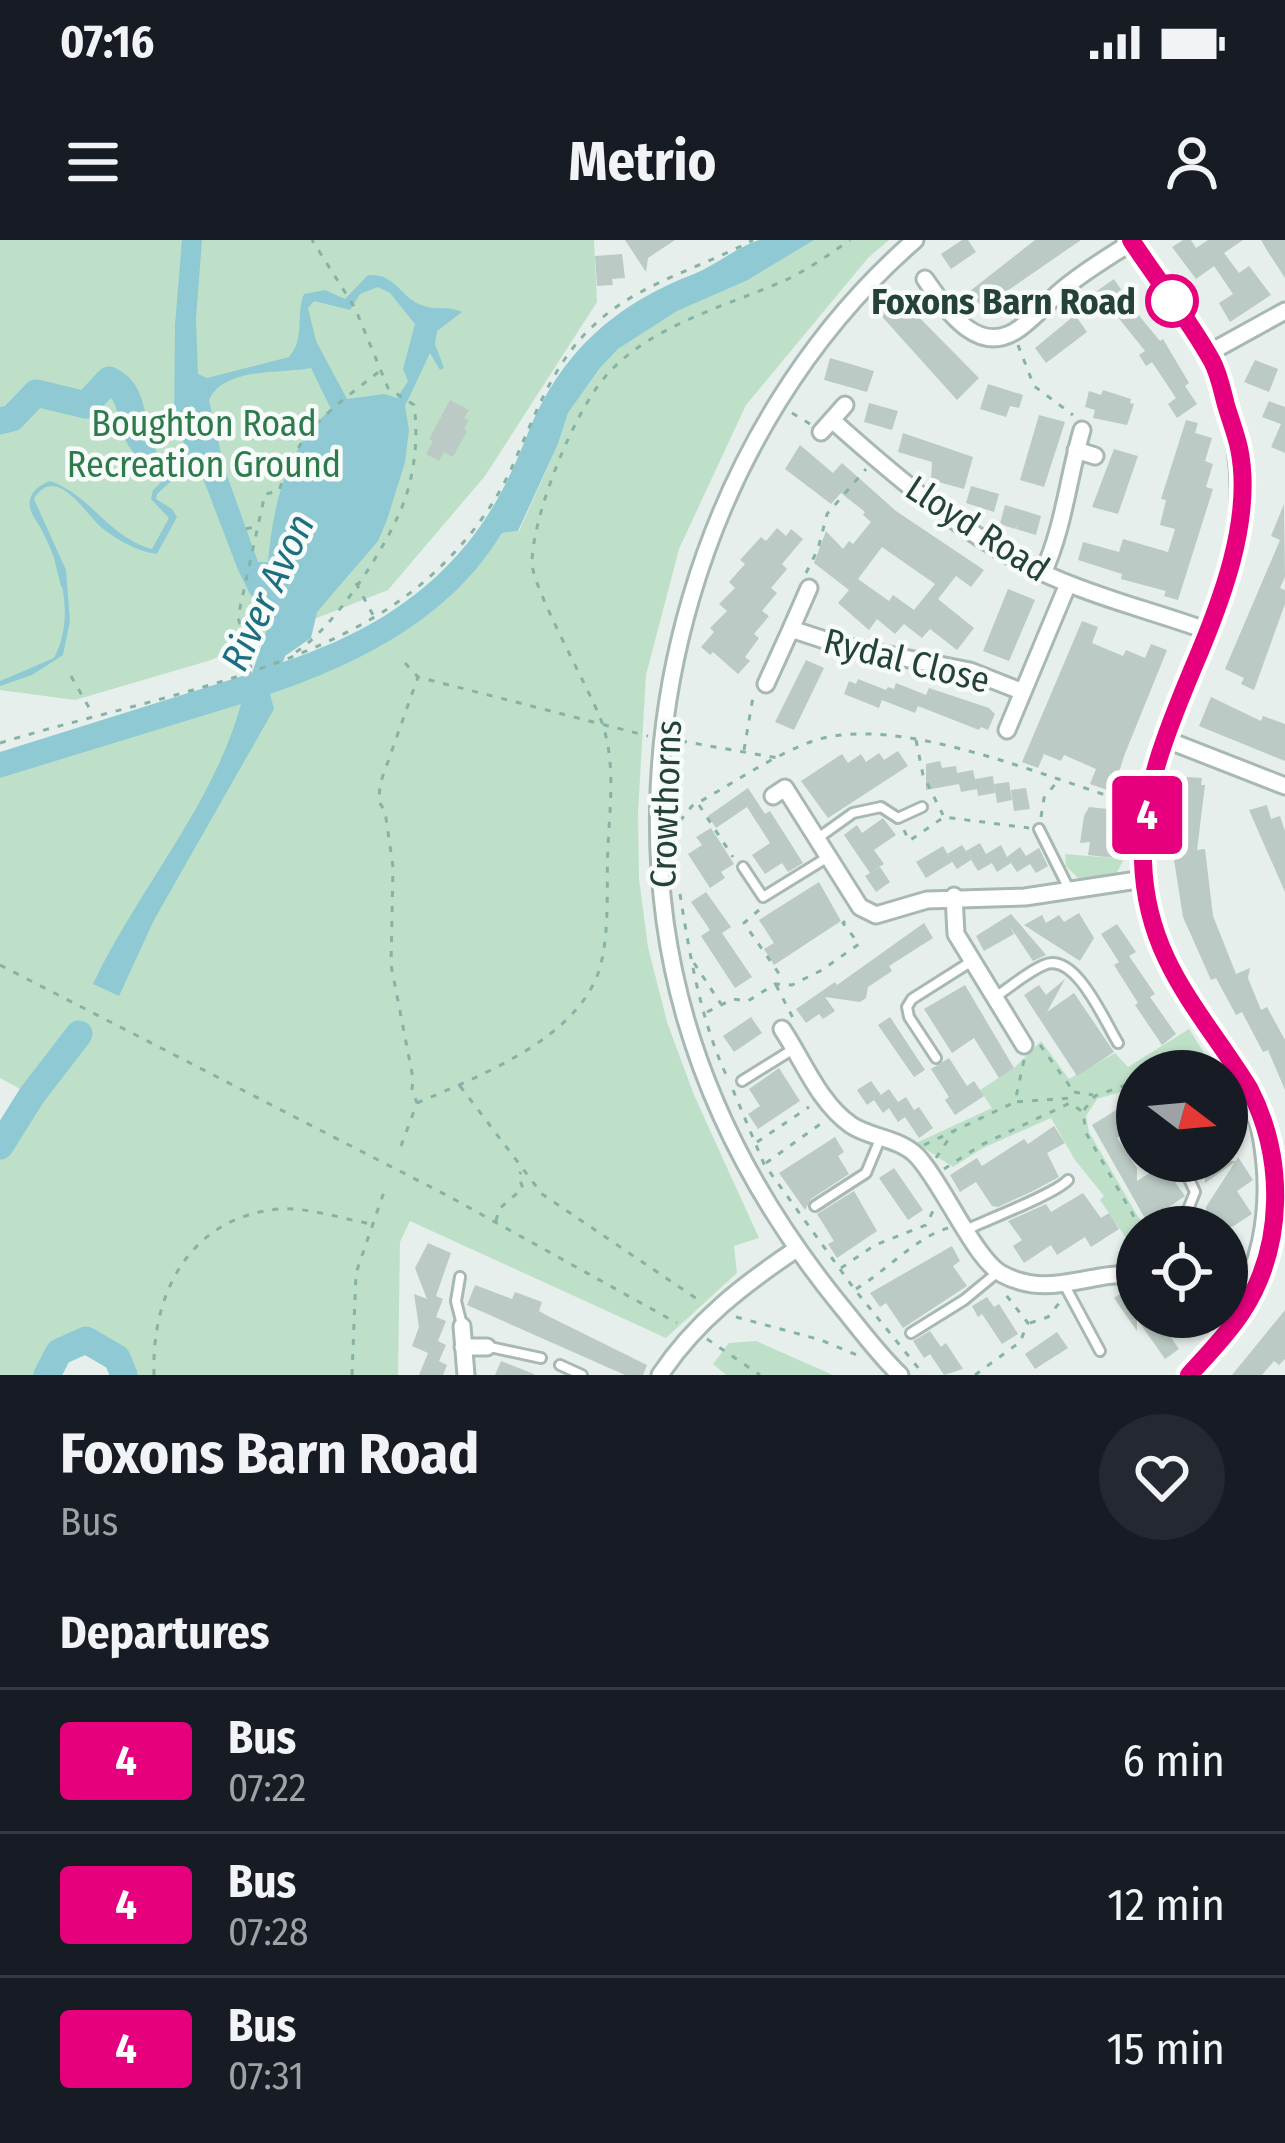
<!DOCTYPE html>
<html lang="en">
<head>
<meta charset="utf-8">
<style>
  :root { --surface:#171b24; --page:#242831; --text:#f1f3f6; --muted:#9ea1a6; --line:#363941 }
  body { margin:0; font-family:"Fira Sans Condensed",sans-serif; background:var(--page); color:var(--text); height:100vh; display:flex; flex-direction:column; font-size:45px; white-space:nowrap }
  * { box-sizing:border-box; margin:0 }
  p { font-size:39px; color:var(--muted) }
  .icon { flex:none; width:66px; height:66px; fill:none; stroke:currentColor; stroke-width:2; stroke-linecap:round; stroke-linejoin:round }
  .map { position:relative; height:1135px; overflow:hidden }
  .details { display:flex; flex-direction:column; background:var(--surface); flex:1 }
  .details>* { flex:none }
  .badge { padding:0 24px; border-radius:9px; font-size:42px; line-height:78px }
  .needle { width:78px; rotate:106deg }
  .buttons { position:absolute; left:1116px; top:810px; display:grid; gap:24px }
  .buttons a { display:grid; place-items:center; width:132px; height:132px; border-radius:50%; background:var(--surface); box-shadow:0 3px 9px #0004; font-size:60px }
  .map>.badge { position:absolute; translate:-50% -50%; box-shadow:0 0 0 6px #fff }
  h2 { padding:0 60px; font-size:45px; line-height:108px }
  .round { display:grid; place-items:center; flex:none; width:126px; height:126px; border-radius:63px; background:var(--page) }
  .headline { display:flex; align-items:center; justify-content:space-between; height:204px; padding:0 60px }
  h1 { font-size:57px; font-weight:700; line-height:90px }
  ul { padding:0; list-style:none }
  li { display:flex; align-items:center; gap:36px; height:144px; padding:0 60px; border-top:3px solid var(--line) }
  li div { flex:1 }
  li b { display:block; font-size:45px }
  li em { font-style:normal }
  li .badge { min-width:132px; font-weight:700; text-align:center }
  .status { display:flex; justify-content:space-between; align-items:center; height:84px; padding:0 60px; background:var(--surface); direction:ltr }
  .status svg { height:33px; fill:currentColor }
  header { display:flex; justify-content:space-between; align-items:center; height:156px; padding:0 60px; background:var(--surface); font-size:54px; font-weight:700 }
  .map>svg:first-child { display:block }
  .green { fill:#bfe0c8 }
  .water { fill:#8ec9d4; fill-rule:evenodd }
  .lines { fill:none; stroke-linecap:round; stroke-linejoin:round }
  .stream { stroke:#8ec9d4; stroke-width:4.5 }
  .river { stroke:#8ec9d4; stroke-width:27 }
  .building { fill:#bbcac4; fill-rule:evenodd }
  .lane-casing { stroke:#a8b8b2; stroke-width:14 }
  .street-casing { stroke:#a8b8b2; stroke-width:21 }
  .path { stroke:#86b3a5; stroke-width:3; stroke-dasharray:6 9; stroke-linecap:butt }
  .lane { stroke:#fff; stroke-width:8 }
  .street { stroke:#fff; stroke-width:15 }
  .line-casing { stroke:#fff; stroke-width:27 }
  .line { stroke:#e6007e; stroke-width:18 }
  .stop-dot { fill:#fff; stroke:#e6007e; stroke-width:6 }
  .labels { text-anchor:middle; stroke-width:9; stroke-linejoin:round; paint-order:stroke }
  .stop-label { font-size:36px; font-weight:bold; fill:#24423a; stroke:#f7fbf9; text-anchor:end }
  .park-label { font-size:36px; fill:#2d7a4b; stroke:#f7fbf9 }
  .street-label { font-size:36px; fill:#24423a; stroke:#f7fbf9 }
  .water-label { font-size:39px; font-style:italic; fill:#1c6f80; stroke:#f7fbf9 }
</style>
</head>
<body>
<div class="status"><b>07:16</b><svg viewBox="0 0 49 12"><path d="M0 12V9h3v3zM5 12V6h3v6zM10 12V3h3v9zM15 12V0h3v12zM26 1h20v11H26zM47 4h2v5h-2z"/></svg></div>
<header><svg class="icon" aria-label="menu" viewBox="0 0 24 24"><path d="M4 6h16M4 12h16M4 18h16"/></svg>Metrio<svg class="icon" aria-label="person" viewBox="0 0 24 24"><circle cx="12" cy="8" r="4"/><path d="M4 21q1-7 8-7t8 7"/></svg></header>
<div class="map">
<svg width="1285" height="1135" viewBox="0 0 1285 1135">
  <rect width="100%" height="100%" fill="#e6efeb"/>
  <path class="green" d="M0 0H594L597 62 485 236 388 350 208 421 75 460 0 450Z
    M814 0H889L868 18 746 165 679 309 646 435 638 572 639 639 648 707 667 782 694 855 759 998 734 1006 737 1033 666 1098 410 981 400 1002 398 1135H124L117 1118 86 1100 59 1112 47 1135H0V906L31 855 0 838V538C61 519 123 499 185 480 303 444 434 406 502 293L519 291 558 204 568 173 600 128 618 109 677 70 748 40Z
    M1065 614 1124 619 1116 634 1078 638 1066 626Z
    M1189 789 1211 824 1188 831H1137V847L1097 859 1086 876 1089 892 1144 987H1137V1019L1129 1018 1126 1012 1130 1004 1100 960 1104 956 1075 920 1051 878 983 908 953 927 916 903 992 868 980 850 1014 828 1041 801 1069 839 1115 813 1128 827Z
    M756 1101 833 1135H726L713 1124 729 1103Z"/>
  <path class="water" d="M182 0H202L196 79 198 134 207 138 289 117C306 97 295 76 304 54L325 50 345 59 368 35C396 33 399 56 421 65 436 71 447 65 462 72L437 91 435 104 444 128 440 130 430 113 405 166 409 190 405 222 387 280 378 301 317 372 311 398 285 416 283 422C355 398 417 364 466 305 494 271 512 234 528 193 560 113 615 64 694 34 716 25 737 7 759 0 775 0 798 0 814 0L748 40 677 71 618 109 600 128 568 173 558 204 518 291 502 293C451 378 361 423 270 454L274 469 154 680 119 756 93 744C138 649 213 566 241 464L0 538V512L252 433 271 378 250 354 238 330 193 212 184 229 157 254 156 259 172 269 177 277 157 314C138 312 117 300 102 288 86 275 56 222 34 259L66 330 70 381 63 415 32 435 0 446V441L54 418C76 376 61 326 40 287 35 278 28 271 30 260 32 250 40 245 50 241 91 255 108 297 152 309L169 278 151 259 153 250 181 223C140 219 134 189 126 153L109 142 87 167C27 149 51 153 5 184L0 179 6 180C46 148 34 149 86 162L107 140 128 151C136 184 142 218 183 219L188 209 174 187 175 85ZM378 47 390 53 415 84 403 129 408 141 397 158 384 154 347 159 316 101 308 68 314 61 350 70 360 54ZM311 128 331 169C286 208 273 265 268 322H258L224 227 209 160C224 127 280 134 311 128Z"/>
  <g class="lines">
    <path class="stream" d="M57 321 63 345"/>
    <path class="river" d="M0 181 12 178 36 153 86 165 109 140C138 154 126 184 144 204
      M0 906 32 855 79 794
      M47 1135 59 1112 86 1100 117 1118 124 1135"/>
  </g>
  <path class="building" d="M625 0H675L648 18 646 32Z
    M962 0H968L976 12 951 29 941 14Z
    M1035 0H1081L1007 51 1010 55 985 72 970 51Z
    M1183 0H1191L1196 8 1208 0H1243L1224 13 1239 33 1249 26 1271 55 1230 82 1219 63 1233 54 1214 26 1196 39 1172 7Z
    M1261 0H1285V38L1268 12Z
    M622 14 625 38 612 39 613 45 597 46 595 16Z
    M1114 39 1136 72 1160 101 1163 99 1189 143 1185 146 1197 164 1177 178 1168 164 1176 158 1152 122 1146 126 1139 115 1145 111 1097 51Z
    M895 53 979 138 957 160 877 71Z
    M1075 75 1087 92 1046 123 1035 108Z
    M830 118 874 131 867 152 824 140Z
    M1255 120 1278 129 1269 152 1244 142Z
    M988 144 1023 155 1019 168 1010 166 1006 177 980 169Z
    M1103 150 1131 159 1130 163 1134 164 1127 185 1093 178 1095 170 1085 167 1089 151 1101 155Z
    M450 160 469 170 464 178 469 180 464 189 467 191 453 217 444 212 439 221 426 214 433 201 429 199Z
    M1269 161 1285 167V213L1271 207 1281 184 1262 177Z
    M869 163 898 171 892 190 864 182Z
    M1039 175 1065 182 1044 247 1020 240Z
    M1186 180 1198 183 1195 193 1212 198 1205 221 1213 224 1206 247 1213 249 1178 360 1164 356 1166 351 1121 339 1122 334 1078 320 1083 302 1119 312 1123 299 1168 312 1175 289 1160 285 1166 260 1161 259Z
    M903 193 973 217 964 249 931 240 932 222 898 212Z
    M800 205 833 233 842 223 896 271 984 330 971 347 956 336 938 359 974 388 957 410 930 389 922 398 904 384 895 394 877 379 869 390 838 363 849 350 814 323 826 291 843 309 849 301 853 304 871 282 863 275 865 272 841 253 831 264 785 229ZM882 307 935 344 914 370 893 355 889 361 858 339Z
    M1114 209 1138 216 1118 274 1092 267Z
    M971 246 999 254 994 272 966 263Z
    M1284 264 1285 337 1280 348 1285 350V364L1254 450 1241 444 1244 438 1225 429 1280 300 1271 296Z
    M1005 265 1041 276 1036 295 1016 289 1017 286 1015 289 1000 284Z
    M777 288 786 296 791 289 803 299 782 324 787 329 771 348 777 353 762 371 769 376 754 394 759 398 745 417 750 421 738 434 713 412 710 415 701 407 714 392 710 388 727 371 719 364 735 348 729 342 745 324 740 320 761 297 766 301Z
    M1008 349 1035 360 1009 421 983 411Z
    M1082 381 1098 387 1092 403 1123 416 1126 410 1145 418 1151 404 1167 410 1124 516 1113 552 1090 544 1096 529 1064 515 1061 521 1044 514 1038 528 1022 522Z
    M806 420 824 428 794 490 775 482Z
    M858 439 886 450 888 447 894 449 896 443 926 455 929 448 989 468 995 474 988 490 981 487 979 490 918 466 915 473 882 460 879 468 844 454 849 441 856 444Z
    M1211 457 1261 481 1263 476 1285 484V521L1199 486Z
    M898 511 908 526 828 578 801 541 842 514 848 523 861 514 866 522 879 513 884 520Z
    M940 521 942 528 956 526 957 533 973 530 976 544 975 539 993 536 995 553 978 556 977 549 961 552 959 544 926 550V524Z
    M1187 537 1202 538 1201 545H1205L1197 610 1205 609 1213 676 1236 734 1250 728 1248 738 1261 770 1267 767 1285 800V850L1268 810 1263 812 1242 772 1236 775 1216 738 1211 740 1183 677 1172 607 1174 571H1178L1180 549H1185Z
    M1009 542 1012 560 997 563 994 544Z
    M748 548 765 574 770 571 803 623 788 632 782 623 765 634 752 615 770 603 747 567 716 588 708 576Z
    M1026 548 1030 569 1014 571 1011 550Z
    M1267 565 1271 579 1280 576 1285 591V652L1249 570Z
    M1089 567 1108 569 1110 601 1116 602 1114 618 1088 615 1090 602 1080 603 1084 576Z
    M883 578 896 595 874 610 884 624 870 633 844 595 857 585 862 593Z
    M711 588 734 624 721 632 725 638 710 648 688 614 702 605 696 597Z
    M980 603 986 614 1001 605 1007 617 1020 607 1026 616 1039 608 1048 626 1036 633 1030 624 1017 632 1011 623 997 632 992 623 978 631 968 615 971 620 957 629 947 614 962 605 966 611Z
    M943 606 952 622 926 638 916 622Z
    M880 627 890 642 876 652 865 636Z
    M819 642 841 681 774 725 764 709 774 703 759 680Z
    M706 652 731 687 722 693 752 737 735 748 701 696 710 690 691 662Z
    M1079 673 1094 698 1080 721 1024 685 1042 675 1046 683 1059 675 1064 682Z
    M1011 674 1046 715 1033 721 1009 685 1014 694 984 711 976 696Z
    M924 683 933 698 889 726 892 731 868 747 866 758 860 762 825 757 835 771 823 779 819 774 806 783 796 769 835 742 837 745Z
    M1117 684 1136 712 1129 716 1155 754 1150 757 1176 794 1162 805 1135 765 1138 763 1114 725 1119 722 1101 694Z
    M1065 739 1047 772 1074 753 1114 812 1077 836 1024 755 1039 745 1046 755Z
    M965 745 1014 828 999 838 974 798 952 813 924 769Z
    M751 777 762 793 734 812 723 796Z
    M890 777 925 830 914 837 878 785Z
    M949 818 967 846 974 841 984 856 955 875 945 860 949 857 931 829Z
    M779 828 800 861 758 889 748 874 760 866 749 849Z
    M871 841 881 855 867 865 857 850Z
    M889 849 898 862 906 857 914 870 919 867 933 888 919 898 905 877 908 875 898 882 889 868 883 873 874 860Z
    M1126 864 1130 870 1137 866V885L1117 898 1137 928V941L1169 921 1179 936 1175 942 1185 956 1147 982 1092 885Z
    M1054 886 1065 903 1047 913 1059 937 1033 951 998 967 992 966 976 942 960 952 950 935 977 918 982 926 1024 899 1028 904Z
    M835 897 844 912 838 916 849 934 811 959 805 970 779 933Z
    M1238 917 1253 940 1237 951 1252 974 1232 987H1207L1206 967 1235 922 1205 943 1204 921H1236Z
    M894 928 923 970 908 980 879 938Z
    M854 951 877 991 837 1018 828 1004 834 1001 817 974Z
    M1083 953 1101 978 1109 973 1119 989 1091 1007 1085 997 1057 1015 1051 1005 1024 1023 1013 1006 1022 1000 1008 981 1046 964 1051 972Z
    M428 1003 451 1013 436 1056 443 1059 436 1077 446 1081 438 1101 446 1105 439 1121 447 1125 443 1135H419L428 1113 412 1106 419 1087 414 1054 427 1059 415 1028Z
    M952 1006 960 1021 953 1026 967 1046 903 1088 886 1063 880 1067 870 1053Z
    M475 1045 512 1059 515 1052 542 1062 539 1071 548 1076 647 1125 643 1135H625L467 1065Z
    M1127 1049 1137 1063V1077H1157L1179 1109 1165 1119 1137 1079V1091L1114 1058Z
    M987 1057 994 1067 999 1064 1018 1094 1002 1104 982 1074 978 1077 972 1066Z
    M1285 1070V1119L1279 1125 1274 1121 1262 1135H1232Z
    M930 1091 941 1107 946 1103 963 1129 944 1135 930 1114 924 1118 913 1101Z
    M1057 1092 1068 1108 1035 1129 1025 1114Z
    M501 1121 534 1134V1135H495Z"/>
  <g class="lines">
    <g class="lane-casing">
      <path id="lane" d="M1039 589 1070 651
        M818 598 853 573 881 567 898 578 922 567
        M743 627 763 657 828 617
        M995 757C1011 747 1027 732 1044 725 1075 711 1104 780 1118 803
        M936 818 909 777 907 767 912 759 972 721
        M742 841 795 808
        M1181 921 1195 952 1181 987
        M815 966 866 933 881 897
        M968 989C991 978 1055 954 1068 940
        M460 1037 456 1061 462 1085
        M1065 1046 1100 1111
        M911 1093 964 1060 998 1032
        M490 1107 541 1118
        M560 1125 582 1135"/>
    </g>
    <g class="street-casing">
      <path id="street" d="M1130 0C1157 40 1189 79 1212 121 1220 137 1223 156 1228 173 1255 265 1230 343 1193 428 1167 490 1142 552 1143 621 1146 719 1201 772 1249 848 1285 959 1264 1050 1189 1135
        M925 39C946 69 978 119 1020 88 1035 77 1048 62 1062 50 1083 32 1108 17 1132 2
        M1207 114 1285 71
        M832 180C897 238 969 300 1050 336 1101 359 1156 372 1208 391
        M821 192 845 165
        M1076 210 1095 216
        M1043 333C1064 287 1068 238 1082 190
        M791 389 809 348
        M766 444 791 389 843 406 970 431 1023 452
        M1007 490 1068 344
        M1162 498 1285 546
        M773 556 785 548 860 667 876 675 927 660 1025 657 1144 639
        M954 656 956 694 1024 805
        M782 789C803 820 819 863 851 885 870 898 900 898 917 916 942 942 975 1020 1002 1034 1050 1060 1091 1030 1137 1035
        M1205 1077 1225 1095
        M462 1086 466 1135
        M463 1107H487
        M660 1135C695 1082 743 1045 795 1010
        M900 1135C878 1114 860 1089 841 1066 771 980 717 887 686 780 607 509 702 185 915 0"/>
    </g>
    <path class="path" d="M1018 105 1034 146 1073 175
      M792 173 810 184
      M246 289 257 286
      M806 333 818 309 827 274 866 229
      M356 343 374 377
      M296 412C333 388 379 318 398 276 414 243 419 200 414 165L388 148 355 68 312 0
      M405 423 418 437 648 496
      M251 428 238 377 265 254 279 251C299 188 332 169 381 130
      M71 436 92 473
      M916 500 923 535 943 575
      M681 501 778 518
      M0 503C138 460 331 432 437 330 467 302 495 265 512 227 534 178 552 124 593 86 638 43 699 29 753 0
      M744 510 754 451
      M699 565 733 617
      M676 576 677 608
      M1041 577 1044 558 1056 543
      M680 581 692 566C731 545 771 516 813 501 898 472 1049 539 1134 564
      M904 590 909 601 944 577 1029 588
      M680 654C690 717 701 783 729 841
      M759 670 744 683 780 735
      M694 723 721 764
      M0 725 450 957 677 1083
      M776 745 795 782
      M707 772 733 759 748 761 775 744 792 745 822 730 859 704 843 683 849 678
      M1040 805 1074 852
      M1024 820 1015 862 1071 858
      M1170 831 1209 821
      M460 846 542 954 700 1061
      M733 850 764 924 855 1050 924 1135
      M1074 852 1093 855
      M417 863C479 836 582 798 601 724 610 686 606 645 608 606 610 564 616 520 601 480 589 448 531 346 532 322 533 274 573 174 605 137 649 85 728 66 788 39 810 28 830 14 850 0
      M1084 870 1095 856 1137 841
      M757 902 809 867
      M924 905 1013 863
      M401 906 417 863 412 850 413 838 391 725 393 627 385 571 379 562 380 544 418 437
      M936 918 954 891
      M766 923 826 880
      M944 929 981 905 1070 863 1083 872 1086 893 1140 987
      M496 981 499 969 523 948 518 936 521 932
      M841 1028 875 1005 926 985 935 967
      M856 1049C886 1031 915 998 948 988
      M736 1077 821 1100 864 1118
      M1030 1083 1048 1077 1060 1062
      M707 1099 760 1135
      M154 1135C151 1053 190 977 279 969 308 967 343 979 371 984
      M352 1135 356 1033 386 946
      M975 1135 1020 1102 1028 1083 1006 1055"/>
    <use href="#lane" class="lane"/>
    <use href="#street" class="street"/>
  </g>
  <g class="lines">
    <g class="line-casing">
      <path id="line" d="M1131 0C1157 40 1189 79 1212 121 1219 134 1222 150 1226 165 1230 179 1236 194 1239 208 1254 279 1220 365 1193 428 1167 490 1141 553 1143 621 1146 720 1201 771 1249 848 1285 917 1285 1006 1242 1072 1227 1095 1207 1115 1189 1135"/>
    </g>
    <use href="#line" class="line"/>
  </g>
  <circle class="stop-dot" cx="1172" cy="61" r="24"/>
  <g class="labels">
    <g class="stop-label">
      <text x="1136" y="74">Foxons Barn Road</text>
    </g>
    <g class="park-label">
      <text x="204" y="196">Boughton Road<tspan x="204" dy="41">Recreation Ground</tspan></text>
    </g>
    <g class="street-label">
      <text transform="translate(978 288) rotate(33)" y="13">Lloyd Road</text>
      <text transform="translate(907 420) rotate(14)" y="13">Rydal Close</text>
      <text transform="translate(665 564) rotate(-88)" y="13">Crowthorns</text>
    </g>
    <g class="water-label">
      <text transform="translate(267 352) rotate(-65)" y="14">River Avon</text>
    </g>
  </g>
</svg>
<div class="buttons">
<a><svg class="needle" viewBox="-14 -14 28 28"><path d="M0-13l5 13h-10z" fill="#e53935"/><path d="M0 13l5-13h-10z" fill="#9ea1a6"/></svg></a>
<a><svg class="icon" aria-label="locate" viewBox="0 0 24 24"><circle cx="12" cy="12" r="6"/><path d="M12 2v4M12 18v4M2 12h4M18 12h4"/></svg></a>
</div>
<b class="badge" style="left:1147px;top:575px;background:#e6007e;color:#fff">4</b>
</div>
<section class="details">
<div class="headline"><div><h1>Foxons Barn Road</h1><p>Bus</p></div><a class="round"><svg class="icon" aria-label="heart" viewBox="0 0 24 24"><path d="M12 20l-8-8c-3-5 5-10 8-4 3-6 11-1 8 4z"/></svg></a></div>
<h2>Departures</h2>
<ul>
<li><span class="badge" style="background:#e6007e;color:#fff">4</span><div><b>Bus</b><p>07:22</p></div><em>6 min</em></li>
<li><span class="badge" style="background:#e6007e;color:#fff">4</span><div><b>Bus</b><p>07:28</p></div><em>12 min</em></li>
<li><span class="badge" style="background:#e6007e;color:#fff">4</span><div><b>Bus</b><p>07:31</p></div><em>15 min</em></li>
</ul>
</section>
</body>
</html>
